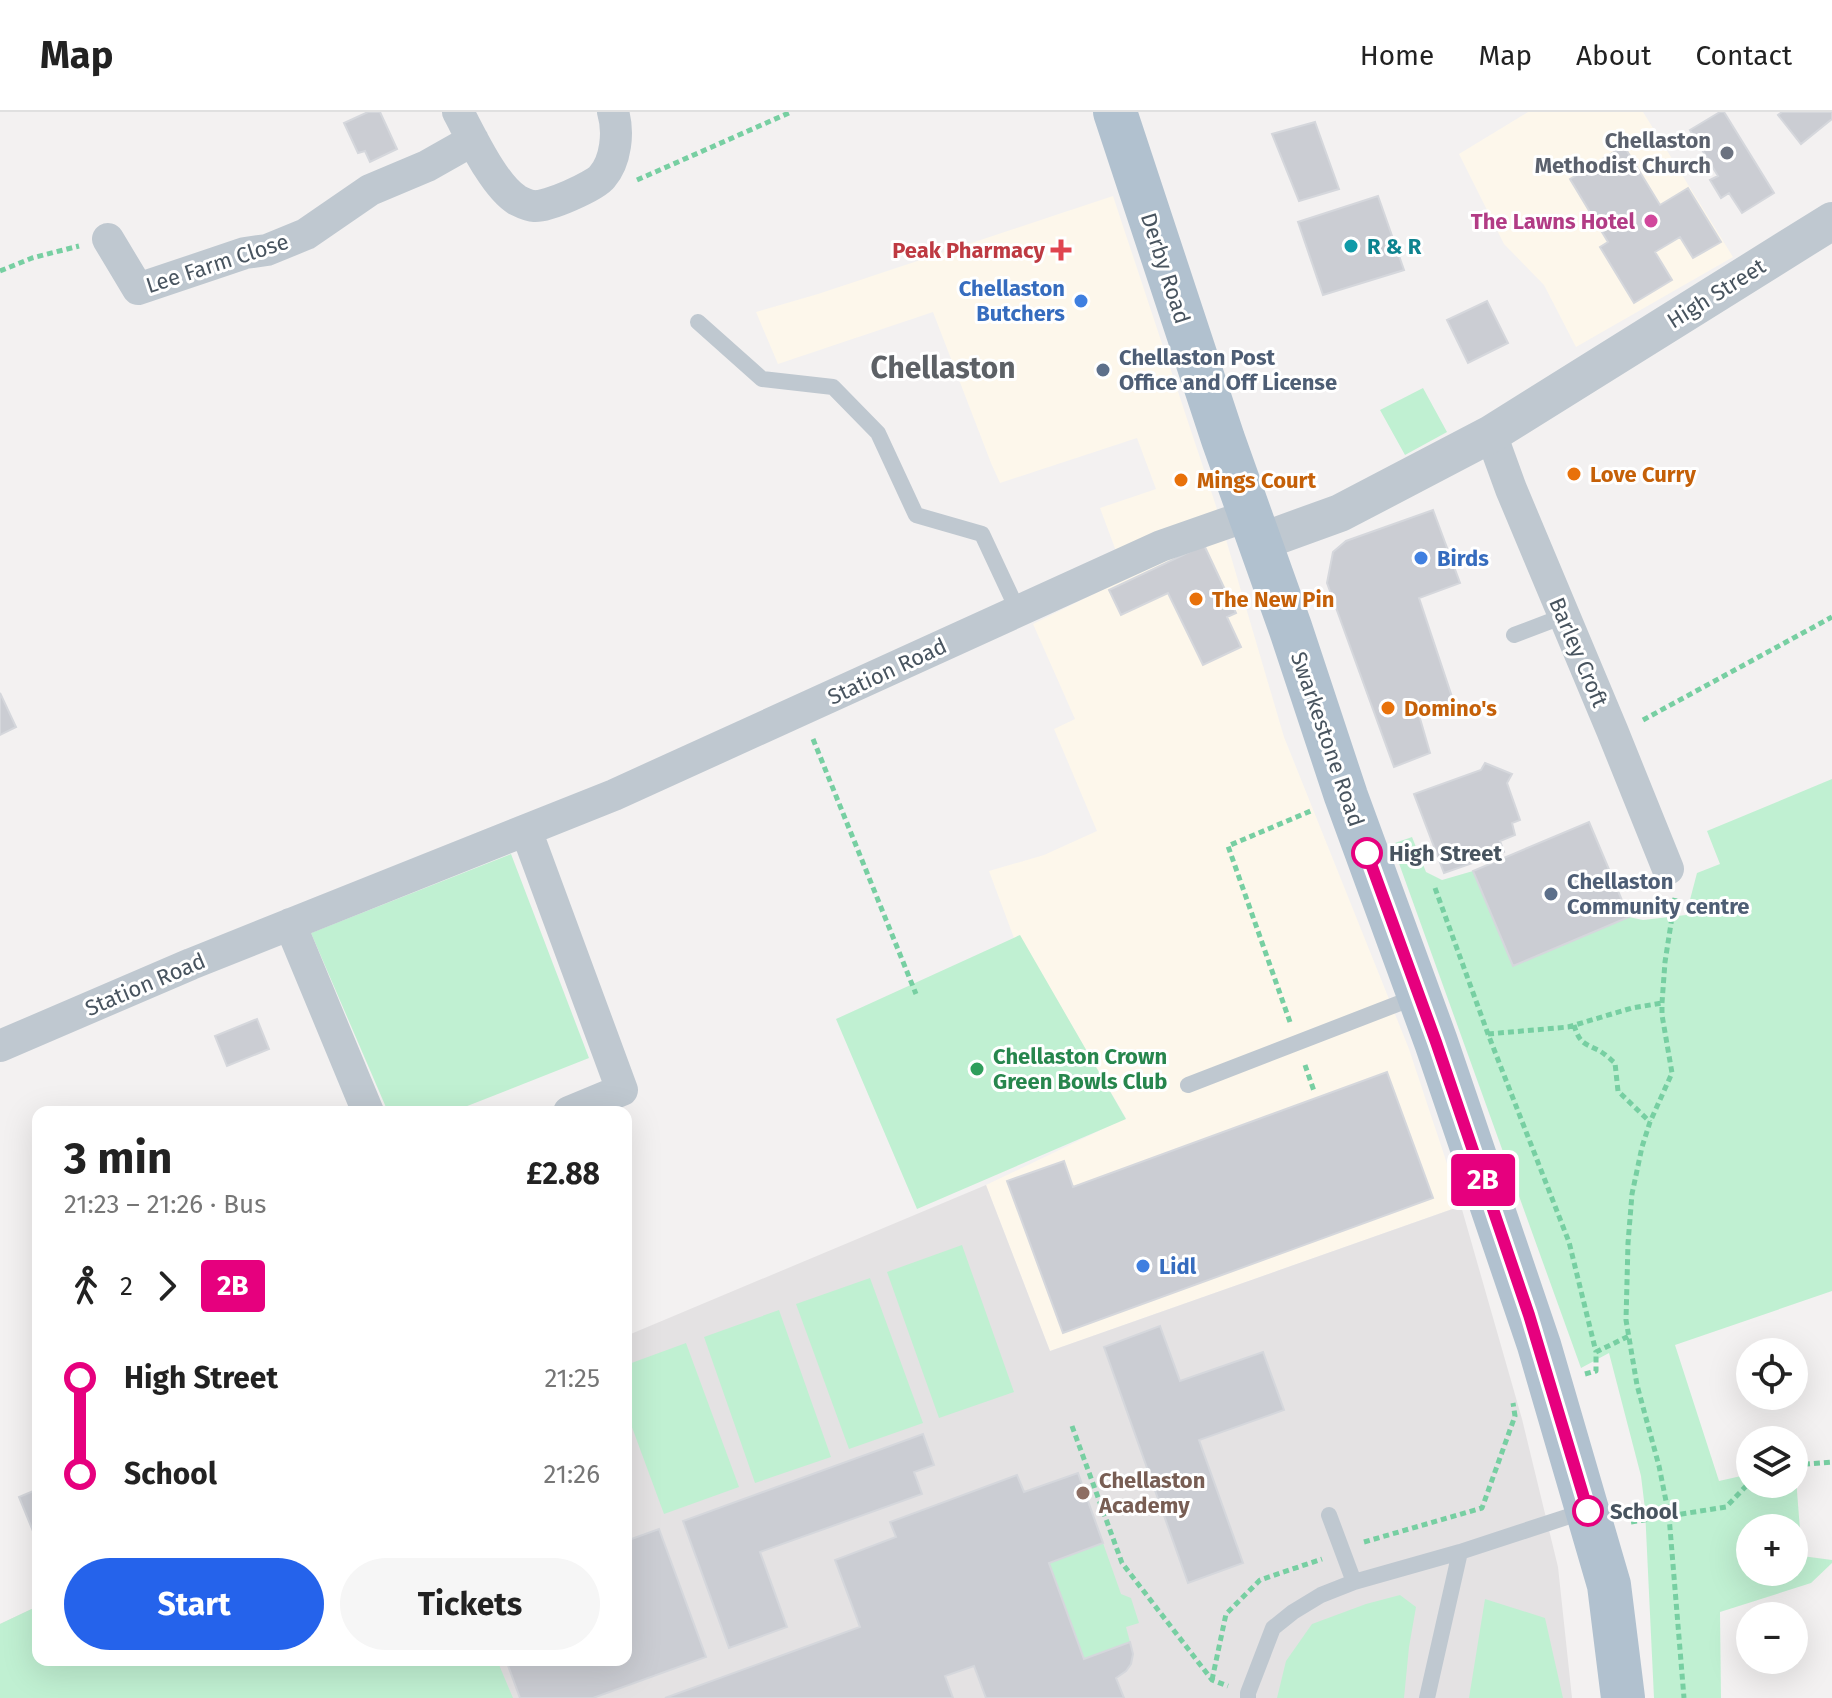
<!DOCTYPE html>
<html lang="en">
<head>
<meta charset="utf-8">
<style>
  :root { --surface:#fff; --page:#f6f6f6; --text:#222; --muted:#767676; --line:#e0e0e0; --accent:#2563eb }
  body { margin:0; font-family:"Fira Sans",sans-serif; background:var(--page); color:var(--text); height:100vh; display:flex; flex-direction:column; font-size:30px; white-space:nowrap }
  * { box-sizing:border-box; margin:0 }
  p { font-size:26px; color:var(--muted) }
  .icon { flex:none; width:44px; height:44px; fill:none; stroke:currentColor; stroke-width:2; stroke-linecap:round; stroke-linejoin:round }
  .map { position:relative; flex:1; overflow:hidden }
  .panel { position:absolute; left:32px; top:994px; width:600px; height:560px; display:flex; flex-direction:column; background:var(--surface); border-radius:16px; box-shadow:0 8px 32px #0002 }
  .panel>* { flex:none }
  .badge { padding:0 16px; border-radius:6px; font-size:28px; line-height:52px }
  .fabs { position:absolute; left:1736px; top:1226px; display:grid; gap:16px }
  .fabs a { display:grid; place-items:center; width:72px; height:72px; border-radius:50%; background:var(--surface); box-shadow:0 8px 32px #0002; font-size:40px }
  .map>.badge { position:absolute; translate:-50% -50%; box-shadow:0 0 0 4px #fff }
  .legs { display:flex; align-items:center; gap:12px; height:88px; padding:0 32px; font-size:26px }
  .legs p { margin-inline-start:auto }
  .headline { display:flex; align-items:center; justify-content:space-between; height:136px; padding:0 32px }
  h1 { font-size:44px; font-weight:700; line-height:60px }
  .action { display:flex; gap:16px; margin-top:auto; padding:16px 32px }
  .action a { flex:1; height:92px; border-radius:48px; background:var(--accent); color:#fff; font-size:32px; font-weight:700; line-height:92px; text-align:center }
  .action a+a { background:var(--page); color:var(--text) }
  ul { padding:0 32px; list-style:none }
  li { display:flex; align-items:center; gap:28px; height:96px; font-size:30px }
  li i { display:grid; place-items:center; width:12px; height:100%; margin:0 10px; background:currentColor }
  li i::after { content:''; width:20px; height:20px; margin:-10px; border:6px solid; border-radius:50%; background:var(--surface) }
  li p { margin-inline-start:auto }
  li:first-child i { background:linear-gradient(#0000 50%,currentColor 0) }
  li:last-child i { background:linear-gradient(currentColor 50%,#0000 0) }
  header { display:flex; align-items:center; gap:48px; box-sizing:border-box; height:112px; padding:0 40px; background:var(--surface); border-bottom:2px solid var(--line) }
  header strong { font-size:38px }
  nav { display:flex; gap:44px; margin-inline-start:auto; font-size:28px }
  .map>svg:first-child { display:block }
  .commercial { fill:#fdf7eb }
  .education { fill:#e4e2e3 }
  .green { fill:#c0f0d2; fill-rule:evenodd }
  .building { fill:#cbcdd3; stroke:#d5d7dc; stroke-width:2 }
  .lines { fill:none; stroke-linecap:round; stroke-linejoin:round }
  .path { stroke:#77cfa2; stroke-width:5; stroke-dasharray:6 4; stroke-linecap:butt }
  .service { stroke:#bfc8d0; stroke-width:16 }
  .minor { stroke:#bfc8d0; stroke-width:32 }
  .tertiary { stroke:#bfc8d0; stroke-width:38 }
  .primary { stroke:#b1c1cf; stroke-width:44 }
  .line-1-casing { stroke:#fff; stroke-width:18 }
  .line-1 { stroke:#e6007e; stroke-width:12 }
  .worship-dot { fill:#6b7280; stroke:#fff; stroke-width:3 }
  .hotel-dot { fill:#d1479c; stroke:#fff; stroke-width:3 }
  .culture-dot { fill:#0f9aa8; stroke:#fff; stroke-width:3 }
  .health-dot { fill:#e0444e; stroke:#fff; stroke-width:3 }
  .shop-dot { fill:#3f7fe0; stroke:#fff; stroke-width:3 }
  .service-dot { fill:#5c6f8a; stroke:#fff; stroke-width:3 }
  .food-dot { fill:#e8710a; stroke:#fff; stroke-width:3 }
  .stop-1-dot { fill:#fff; stroke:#e6007e; stroke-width:4 }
  .leisure-dot { fill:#2e9e5b; stroke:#fff; stroke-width:3 }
  .education-dot { fill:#8d6e63; stroke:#fff; stroke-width:3 }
  .labels { text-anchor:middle; stroke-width:6; stroke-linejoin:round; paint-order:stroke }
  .worship-label { font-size:22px; font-weight:bold; fill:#5b616d; stroke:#fff; text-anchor:end }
  .hotel-label { font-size:22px; font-weight:bold; fill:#b23c85; stroke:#fff; text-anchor:end }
  .culture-label { font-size:22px; font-weight:bold; fill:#0d838f; stroke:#fff; text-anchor:start }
  .health-label { font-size:22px; font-weight:bold; fill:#be3a42; stroke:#fff; text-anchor:end }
  .street-label { font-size:22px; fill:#48545f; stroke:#fff }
  .shop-label { font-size:22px; font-weight:bold; fill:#366cbe; stroke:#fff; text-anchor:start }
  .service-label { font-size:22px; font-weight:bold; fill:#4e5e75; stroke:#fff; text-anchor:start }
  .food-label { font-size:22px; font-weight:bold; fill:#c56008; stroke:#fff; text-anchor:start }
  .stop-label { font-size:22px; font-weight:bold; fill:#48545f; stroke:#fff; text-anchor:start }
  .leisure-label { font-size:22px; font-weight:bold; fill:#27864d; stroke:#fff; text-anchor:start }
  .education-label { font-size:22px; font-weight:bold; fill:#785e54; stroke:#fff; text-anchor:start }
  .district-label { font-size:30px; font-weight:bold; fill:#5d6166; stroke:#fff }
</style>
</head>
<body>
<header>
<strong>Map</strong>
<nav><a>Home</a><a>Map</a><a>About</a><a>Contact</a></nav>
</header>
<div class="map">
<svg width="1832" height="1586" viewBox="0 0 1832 1586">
  <rect width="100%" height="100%" fill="#f3f1f1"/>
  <path class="commercial" d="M1528 0H1643L1733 145 1576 235 1544 173 1504 132 1459 42Z
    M1113 84 1217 397 1284 625 1409 937 1461 1094 1050 1239 986 1073 1126 1006 1019 823 1014 826 989 759 1044 743 1097 719 1054 617 1075 607 1033 512 1126 466 1100 396 1156 377 1137 326 1000 371 991 351 933 200 778 252 756 200 818 182Z"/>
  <path class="education" d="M986 1073 1050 1239 1461 1094 1522 1307 1558 1455 1572 1586H0V1512L38 1494V1548H626V1224Z"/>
  <path class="green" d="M1423 276 1447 320 1405 343 1380 298Z
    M1832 667V1179L1675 1233 1719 1369 1750 1362V1372H1794L1795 1353 1802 1444 1832 1448V1451L1811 1471 1720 1500 1721 1586H1654L1645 1397 1641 1364 1609 1241 1581 1256 1392 732 1412 725 1426 760 1442 768 1473 759 1513 854 1629 805 1643 808 1686 803 1697 761 1720 752 1707 719ZM1750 1416H1794V1460H1750Z
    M511 742 589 946 452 1000H388L311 821Z
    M1020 823 1126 1007 917 1097 836 907Z
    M962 1133 1014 1280 939 1306 887 1160Z
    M870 1166 923 1311 849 1337 796 1192Z
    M779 1198 831 1345 755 1371 704 1225Z
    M686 1231 739 1375 664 1402 626 1299V1253Z
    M1103 1431 1121 1482 1131 1486 1139 1511 1126 1515 1130 1530 1084 1547 1049 1451Z
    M1400 1483 1416 1495 1409 1535 1404 1586H1277L1286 1549 1312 1512 1366 1492Z
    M1485 1487 1545 1506 1563 1586H1469Z
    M38 1494V1548H497L513 1586H0V1512Z"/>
  <path class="building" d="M368 0H380L397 37 370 50 365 39 358 41 344 11Z
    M1720 0H1724L1774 81 1742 101 1729 81 1721 86 1710 68 1718 64 1690 18Z
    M1782 0H1832V7L1801 32 1778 3Z
    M1315 10 1339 77 1299 89 1272 22Z
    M1624 34 1660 93 1688 76 1721 130 1693 146 1680 125 1655 140 1672 168 1634 191 1600 135 1608 130 1570 67Z
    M1378 84 1404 158 1323 183 1298 110Z
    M1487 189 1508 231 1468 251 1447 208Z
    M1433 398 1460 471 1419 486 1454 591 1419 603 1430 641 1394 655 1327 471 1333 440 1346 429Z
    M1204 433 1236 501 1227 505 1241 535 1203 553 1168 481 1121 503 1109 478Z
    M0 581 16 615 0 623Z
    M1485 651 1512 662 1507 671 1520 708 1512 711 1515 723 1500 729 1504 740 1444 761 1414 682 1481 658Z
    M1589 710 1629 805 1513 854 1473 759Z
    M257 907 269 937 227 954 215 924Z
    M1387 960 1433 1086 1063 1221 1007 1069 1064 1049 1073 1075Z
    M1160 1214 1180 1269 1263 1240 1284 1298 1199 1328 1243 1451 1188 1471 1104 1235Z
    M923 1322 934 1353 914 1360 922 1382 760 1440 787 1515 729 1536 683 1409Z
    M1078 1361 1103 1431 1049 1451 1084 1547 1130 1530 1133 1542 1131 1552 1126 1559 1116 1566 1124 1586H986L974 1554 945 1564 953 1586H665L860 1515 835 1448 896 1425 890 1410 1017 1363 1024 1380Z
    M38 1377V1429H37L19 1385Z
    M659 1417 706 1545 593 1586H520L506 1548H626V1429Z"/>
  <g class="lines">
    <path class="path" d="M637 68 791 0
      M0 159 32 146 79 134
      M1643 608 1832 505
      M813 627 916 882
      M1435 776 1488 922 1569 1130 1596 1240
      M1675 786 1665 850 1662 891V903L1672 961 1650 1010 1642 1035 1632 1082 1628 1131 1626 1208 1637 1273 1659 1354 1669 1404 1684 1586
      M1290 910 1228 734 1313 698
      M1574 913C1579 930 1583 931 1598 938 1604 941 1610 947 1615 951L1618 979 1650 1010
      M1488 922 1568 915 1632 896 1662 891
      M1305 953 1314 979
      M1585 1262 1596 1259V1240L1629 1224
      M1072 1314 1122 1451 1212 1568 1228 1574
      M1794 1353 1832 1350
      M1631 1410 1726 1395 1750 1370
      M1364 1430 1482 1396 1515 1304 1513 1291
      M1212 1568 1226 1502 1260 1468 1322 1447"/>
    <path class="service" d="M698 210 762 267 833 275 878 321 916 403 982 422 1018 499
      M1514 523 1564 504
      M1188 973 1418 884
      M1329 1403 1354 1470
      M1248 1586V1581L1273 1516 1293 1500 1321 1483 1354 1470 1460 1440 1585 1399
      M1427 1586 1460 1440"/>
    <path class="minor" d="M458 0C471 24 494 74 517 88 521 90 530 94 534 94 546 96 595 74 602 65 616 49 619 20 613 0
      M108 127 138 177 245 141 267 138 306 122 370 78 427 54 473 28
      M1491 322 1511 377 1612 618 1668 757
      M526 718 622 978 569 1000
      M290 812 368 1000
      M0 934 191 852 614 683 1161 434 1250 403"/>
    <path class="tertiary" d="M1260 430 1340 401 1491 322 1832 109"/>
    <path class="primary" d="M1115 0 1223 327 1290 515 1346 684 1436 930 1539 1233 1609 1473 1623 1586"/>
  </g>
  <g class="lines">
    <g class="line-1-casing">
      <path id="line-1" d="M1367 741 1436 930 1529 1203 1588 1399"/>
    </g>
    <use href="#line-1" class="line-1"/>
  </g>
  <circle class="worship-dot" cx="1727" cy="41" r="8"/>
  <circle class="hotel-dot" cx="1651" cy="109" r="8"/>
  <circle class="culture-dot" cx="1351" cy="134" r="8"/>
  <path class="health-dot" d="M1057 126h8v8h8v8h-8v8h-8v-8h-8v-8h8z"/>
  <g class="shop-dot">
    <circle cx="1081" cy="189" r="8"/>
    <circle cx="1421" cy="446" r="8"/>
    <circle cx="1143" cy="1154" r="8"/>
  </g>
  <g class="service-dot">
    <circle cx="1103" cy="258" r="8"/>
    <circle cx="1551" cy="782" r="8"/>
  </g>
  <g class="food-dot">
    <circle cx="1574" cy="362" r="8"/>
    <circle cx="1181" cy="368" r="8"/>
    <circle cx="1196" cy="487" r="8"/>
    <circle cx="1388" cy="596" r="8"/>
  </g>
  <g class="stop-1-dot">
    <circle cx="1367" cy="741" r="14"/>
    <circle cx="1588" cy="1399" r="14"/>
  </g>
  <circle class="leisure-dot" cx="977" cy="957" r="8"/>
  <circle class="education-dot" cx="1083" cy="1381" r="8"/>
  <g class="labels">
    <g class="worship-label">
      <text x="1711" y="36">Chellaston<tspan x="1711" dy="25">Methodist Church</tspan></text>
    </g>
    <g class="hotel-label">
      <text x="1635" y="117">The Lawns Hotel</text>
    </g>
    <g class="culture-label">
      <text x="1367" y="142">R &amp; R</text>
    </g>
    <g class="health-label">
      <text x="1045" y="146">Peak Pharmacy</text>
    </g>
    <g class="street-label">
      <text transform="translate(217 151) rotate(-18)" y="8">Lee Farm Close</text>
      <text transform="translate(1166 156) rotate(72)" y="8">Derby Road</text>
      <text transform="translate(1716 181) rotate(-32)" y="8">High Street</text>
      <text transform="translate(1579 540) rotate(67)" y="8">Barley Croft</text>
      <text transform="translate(887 559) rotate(-25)" y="8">Station Road</text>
      <text transform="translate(1328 627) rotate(71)" y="8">Swarkestone Road</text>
      <text transform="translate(145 872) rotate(-23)" y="8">Station Road</text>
    </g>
    <g class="shop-label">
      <text x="1065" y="184" text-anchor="end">Chellaston<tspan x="1065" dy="25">Butchers</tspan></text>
      <text x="1437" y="454">Birds</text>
      <text x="1159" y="1162">Lidl</text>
    </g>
    <g class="service-label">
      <text x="1119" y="253">Chellaston Post<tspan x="1119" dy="25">Office and Off License</tspan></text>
      <text x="1567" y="777">Chellaston<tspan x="1567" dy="25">Community centre</tspan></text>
    </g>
    <g class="food-label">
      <text x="1590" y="370">Love Curry</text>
      <text x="1197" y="376">Mings Court</text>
      <text x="1212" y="495">The New Pin</text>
      <text x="1404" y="604">Domino's</text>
    </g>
    <g class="stop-label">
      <text x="1389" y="749">High Street</text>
      <text x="1610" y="1407">School</text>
    </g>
    <g class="leisure-label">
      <text x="993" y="952">Chellaston Crown<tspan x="993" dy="25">Green Bowls Club</tspan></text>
    </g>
    <g class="education-label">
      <text x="1099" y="1376">Chellaston<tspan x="1099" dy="25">Academy</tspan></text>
    </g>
    <g class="district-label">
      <text x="943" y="266">Chellaston</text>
    </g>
  </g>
</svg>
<div class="fabs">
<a><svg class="icon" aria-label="locate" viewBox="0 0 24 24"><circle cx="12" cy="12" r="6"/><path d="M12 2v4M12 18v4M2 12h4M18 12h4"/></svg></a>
<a><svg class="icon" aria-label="layers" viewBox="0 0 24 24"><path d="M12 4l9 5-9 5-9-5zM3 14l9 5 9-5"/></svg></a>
<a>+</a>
<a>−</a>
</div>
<b class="badge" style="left:1483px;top:1068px;background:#e6007e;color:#fff">2B</b>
<section class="panel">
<div class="headline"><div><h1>3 min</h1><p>21:23 – 21:26 · Bus</p></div><b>£2.88</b></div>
<div class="legs"><svg class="icon" aria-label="walk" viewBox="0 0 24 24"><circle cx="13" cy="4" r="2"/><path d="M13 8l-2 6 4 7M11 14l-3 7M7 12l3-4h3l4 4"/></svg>2<svg class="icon" aria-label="forward" viewBox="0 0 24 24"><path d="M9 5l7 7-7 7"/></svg><b class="badge" style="background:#e6007e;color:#fff">2B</b></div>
<ul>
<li><i style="color:#e6007e"></i><b>High Street</b><p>21:25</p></li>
<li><i style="color:#e6007e"></i><b>School</b><p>21:26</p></li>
</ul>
<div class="action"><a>Start</a><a>Tickets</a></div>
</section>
</div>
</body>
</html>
